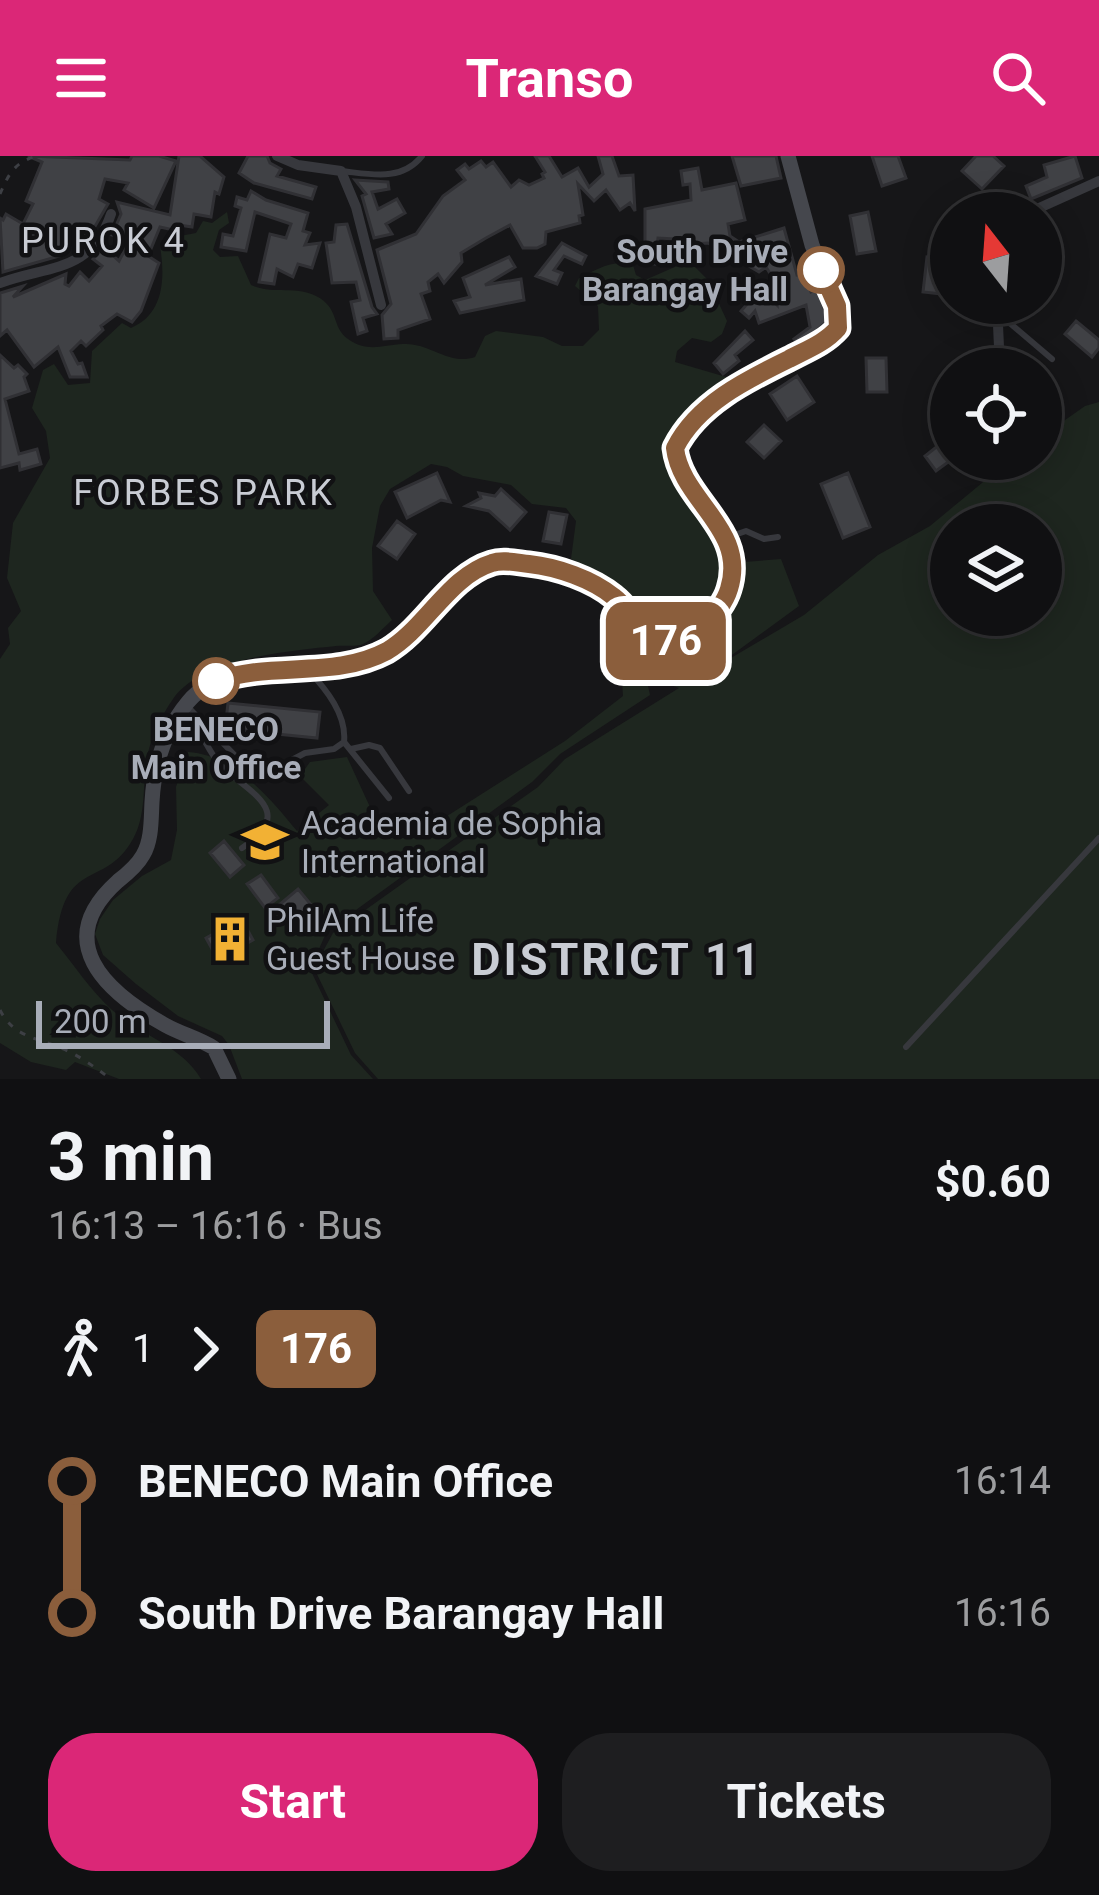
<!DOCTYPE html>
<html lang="en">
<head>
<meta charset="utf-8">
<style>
  :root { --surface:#101012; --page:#1e1e20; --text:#f1f3f6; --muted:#9c9d9f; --line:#303032; --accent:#db2777 }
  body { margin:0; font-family:Roboto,sans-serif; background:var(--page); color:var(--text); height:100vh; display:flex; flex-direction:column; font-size:45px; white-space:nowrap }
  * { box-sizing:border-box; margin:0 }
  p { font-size:39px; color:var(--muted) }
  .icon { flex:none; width:66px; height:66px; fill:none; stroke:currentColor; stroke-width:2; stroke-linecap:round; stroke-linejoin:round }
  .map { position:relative; height:923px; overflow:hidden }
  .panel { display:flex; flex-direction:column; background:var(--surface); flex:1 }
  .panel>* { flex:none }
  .badge { padding:0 24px; border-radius:18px; font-size:42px; line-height:78px }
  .needle { width:78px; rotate:343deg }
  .controls { position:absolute; left:930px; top:36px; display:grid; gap:24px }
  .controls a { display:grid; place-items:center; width:132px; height:132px; border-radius:50%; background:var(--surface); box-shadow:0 6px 30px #0003,0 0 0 3px var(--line); font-size:60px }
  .scale { position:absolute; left:36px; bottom:30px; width:294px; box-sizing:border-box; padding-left:12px; border:6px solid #a8adb8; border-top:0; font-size:33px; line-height:42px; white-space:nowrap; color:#a8adb8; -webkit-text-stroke:9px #111113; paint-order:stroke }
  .map>.badge { position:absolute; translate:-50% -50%; box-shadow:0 0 0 6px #fff }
  .legs { display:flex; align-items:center; gap:18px; height:132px; padding:0 48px; font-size:39px }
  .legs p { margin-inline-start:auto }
  .head { display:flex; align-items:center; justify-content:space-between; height:204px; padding:0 48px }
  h1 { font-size:66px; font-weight:700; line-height:90px }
  .cta { display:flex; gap:24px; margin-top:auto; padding:24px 48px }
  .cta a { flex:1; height:138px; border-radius:48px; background:var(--accent); color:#fff; font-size:48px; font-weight:700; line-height:138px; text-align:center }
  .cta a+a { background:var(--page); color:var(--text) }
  ul { padding:0 48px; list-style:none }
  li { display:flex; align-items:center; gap:42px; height:132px; font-size:45px }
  li i { display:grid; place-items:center; width:18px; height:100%; margin:0 15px; background:currentColor }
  li i::after { content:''; width:30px; height:30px; margin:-15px; border:9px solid; border-radius:50%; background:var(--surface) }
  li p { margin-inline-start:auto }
  li:first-child i { background:linear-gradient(#0000 50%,currentColor 0) }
  li:last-child i { background:linear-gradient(currentColor 50%,#0000 0) }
  header { display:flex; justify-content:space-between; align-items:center; height:156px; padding:0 48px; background:var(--accent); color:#fff; font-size:54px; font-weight:700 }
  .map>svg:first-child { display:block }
  .green { fill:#1e261f; fill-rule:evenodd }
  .building { fill:#404145; stroke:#303034; stroke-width:3 }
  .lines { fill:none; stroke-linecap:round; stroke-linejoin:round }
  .path { stroke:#3d3f44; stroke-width:3; stroke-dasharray:6 9; stroke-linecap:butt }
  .lane { stroke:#37383d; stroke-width:6 }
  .street { stroke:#37383d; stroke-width:10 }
  .secondary { stroke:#45474d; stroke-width:15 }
  .line-1-casing { stroke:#fff; stroke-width:27 }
  .line-1 { stroke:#8b5e3c; stroke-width:18 }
  .stop-1-dot { fill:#fff; stroke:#8b5e3c; stroke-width:6 }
  .labels { text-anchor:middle; stroke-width:9; stroke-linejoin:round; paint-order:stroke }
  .stop-label { font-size:33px; font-weight:bold; fill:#a8adb8; stroke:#111113; text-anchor:end }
  .poi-label { font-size:33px; fill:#a8adb8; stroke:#111113; text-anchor:start }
  .neighbourhood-label { font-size:36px; letter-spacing:3px; fill:#c9ccd4; stroke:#111113 }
  .district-label { font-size:45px; font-weight:bold; letter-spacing:3px; fill:#c9ccd4; stroke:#111113 }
</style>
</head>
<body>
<header><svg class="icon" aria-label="menu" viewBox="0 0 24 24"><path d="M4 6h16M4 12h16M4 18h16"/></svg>Transo<svg class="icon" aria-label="search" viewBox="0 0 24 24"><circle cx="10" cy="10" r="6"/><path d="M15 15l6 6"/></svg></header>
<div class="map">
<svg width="1099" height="923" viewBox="0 0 1099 923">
  <rect width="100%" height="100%" fill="#161618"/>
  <path class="green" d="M227 56 229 67 219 74 213 94 220 101 238 100 251 129C273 139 295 129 316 140 340 152 331 171 348 183 368 197 382 189 403 188 429 186 449 210 475 201L485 180 496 175 543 181 562 190H583L599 174 598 150 575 130 579 122C596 114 614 102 633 109L636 119 645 124 677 110 695 111 708 124 727 165 722 178 711 186 692 182 677 195 675 206 733 223C710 240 666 265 665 296 663 345 766 396 705 451 693 463 682 470 665 472L627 435 571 403 576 365 566 352 532 348 511 329 463 320 447 311 431 308 390 333 380 350 372 392 373 435 392 464C384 471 373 484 363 488 356 491 344 489 336 490 289 495 201 502 173 543 160 562 151 580 147 602 142 629 147 658 133 683 104 735 64 699 56 787 74 809 91 835 112 854 140 879 182 890 201 923H119L75 906 66 914 31 906 0 887V503L10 488 8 472 21 455 7 422 13 367 50 302 46 275 32 252 43 214 54 208 68 229 90 227 92 195 122 167 131 172C165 158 165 120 160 90L164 83 196 77 203 65 212 67Z
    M1099 246V923H378L355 897 314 812 333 777 538 631 565 603 679 532 656 524 650 496C707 494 738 461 744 406L781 403 799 450 714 512 804 459 878 399 930 370 1011 303H1041V281L1085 250ZM951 369H1041V459H951Z
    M618 466 640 493 650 539 560 598 532 626 327 775 310 813 351 899 373 923H242L229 889 222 880 178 860 136 828 103 799 95 778 100 763 113 744 142 720 171 704 177 674 176 631 188 596C234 599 269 641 297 675L329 649 300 620 310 606 347 601 381 675 422 676 565 585 623 540Z"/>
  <path class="building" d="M28 0 130 4 132 0H159L176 5 154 52 124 34 128 27 105 23 99 43 108 48 94 72 79 68 90 78 85 84 80 88 75 86 63 99 3 116 0 62 3 64 6 58 23 68 33 48 26 45 42 6Z
    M179 0H200L224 21 219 38 215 36 211 61 194 58 192 71 179 69 178 75 160 71 148 100 159 107 141 155 132 166 117 158 101 170 103 174 86 190 81 185 71 195 78 208 82 207 87 221H70L58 191 34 211 7 174 0 180V137L23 130 13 141 66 118 65 128 69 130 80 116 89 125 102 110 93 103 104 91 119 105 130 84 112 79 121 58 117 46 170 59Z
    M248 0H267L270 7 281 13 277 20 316 31 312 43 254 27 239 17Z
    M535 0H549L562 21 578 12 589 31 603 18 598 0H612L619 20 633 19 635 55 630 47 620 54 606 34 594 45 578 28 583 59 579 60 580 67 546 76 545 88 537 92H523L510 69 486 82 461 97 462 106 444 127 438 118 428 126 430 135 421 138 430 163 398 174V182L384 183 382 159 391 148 377 94 416 78 443 40 465 24 457 14 465 8 469 13 481 5 486 11 493 6 511 31 519 24 529 29 544 22 542 18 545 16Z
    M732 0H776L781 22 741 30Z
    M872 0H898L906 22 882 30Z
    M976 0H993L1004 10 982 33 962 15Z
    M1075 0 1082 22 1031 43 1026 30 1047 21 1044 9Z
    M698 12 702 34 736 27 745 64 728 68 730 80 739 86 784 72 797 119 804 117 811 136 817 133 827 160 826 166 809 181 798 187 794 183 810 171 806 149 759 167 755 155 749 162 741 155 749 146 744 142 756 129 777 149 774 124 766 111 759 116 735 102 727 88 723 96 708 87 693 88V84L658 82 655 108 645 107V53L691 44 690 28 683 29 681 15Z
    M355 24 388 26 389 33 372 36 378 53 397 43 405 57 386 68 392 78 374 82 362 40 366 38Z
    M251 35 266 44 308 57 303 75 310 77 305 89 320 87 312 112 298 108 293 121 277 113 274 128 259 126 270 78 286 82 291 68 255 56 246 95 221 91 223 78 233 80 241 52 235 50 237 41 247 44Z
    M868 56 876 95 857 98 850 60Z
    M347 68 372 151 377 158 363 162 367 175 358 178 351 146 360 144 356 126 332 127 326 87 334 86 336 69Z
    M562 87 586 100 582 108 564 100 554 114 562 117 557 128 536 120Z
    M509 101 515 111 485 129 521 123 524 144 460 157 454 145 470 141 463 122Z
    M927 101 946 103 942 138 923 136Z
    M1076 165 1099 184V192L1092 201 1065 178Z
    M745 175 753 184 735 199 739 205 723 218 714 207Z
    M0 199 14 212 18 209 27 218 24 221 29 235 5 243 19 298 37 293 41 308 20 314 19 307 0 312Z
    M866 202H886L887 236H867Z
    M797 220 814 246 787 264 770 238Z
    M764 269 781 285 764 302 747 286Z
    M951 270V304L936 315 925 300 939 289 934 282Z
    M437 317 450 346 441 344 407 362 395 336Z
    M848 317 870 371 843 382 821 328Z
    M501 333 526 356 510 374 489 355 466 350 481 342 479 337 495 340Z
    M549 356 567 359 561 388 543 385Z
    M397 365 415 378 397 403 378 390Z
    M228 547 320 556 317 582 225 573Z
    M224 685 244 709 230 721 210 697Z
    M261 719 278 742 265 752 247 728Z
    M298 733 313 751 294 767 279 749Z
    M241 762 253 784 218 804 206 782Z"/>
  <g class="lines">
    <path class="path" d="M0 38C9 17 15 6 37 0
      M0 854C13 880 34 881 58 891 78 898 94 911 111 923"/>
    <path class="lane" d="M341 15C371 18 401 26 422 0
      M999 158 1052 203
      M726 382 746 375 764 383 778 381
      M188 551 250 615 258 619 267 617 305 597 334 593 344 586C347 559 326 533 308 514
      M185 559C200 571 206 591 218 606 241 634 302 653 242 692
      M344 586 389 642
      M351 593 369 589 380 592 409 635
      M906 891 1099 682"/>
    <path class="street" d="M277 0 298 9 341 15 356 51 381 149
      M1028 57 1099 25
      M0 127C49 109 91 117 111 58
      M997 147 1000 213"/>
    <path class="secondary" d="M229 923 214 892C198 882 181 878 165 869 104 835 51 785 118 725 127 718 137 710 143 699 152 684 151 663 152 646 154 609 164 575 188 546 231 495 312 521 369 502 415 487 457 411 498 406 535 402 589 419 617 443 630 455 640 475 655 482 671 490 692 479 704 468 784 396 681 353 675 292 689 263 721 238 750 222 776 208 833 194 841 162L812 89 788 0"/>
  </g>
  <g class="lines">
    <g class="line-1-casing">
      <path id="line-1" d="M216 525C271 505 335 523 387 495 425 473 449 420 492 407 503 403 518 407 529 408 557 411 592 423 614 441 630 453 641 478 661 484 688 491 722 457 729 433 748 373 681 345 675 292 697 248 746 224 789 203 806 194 825 187 838 172L837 150 821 114"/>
    </g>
    <use href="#line-1" class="line-1"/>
  </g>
  <defs>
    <g id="school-bare" transform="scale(3.6)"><path d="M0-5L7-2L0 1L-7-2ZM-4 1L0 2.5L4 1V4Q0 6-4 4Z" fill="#f2b134" stroke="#111113" stroke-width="2.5" paint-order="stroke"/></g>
    <g id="building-bare" transform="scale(3.6)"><path d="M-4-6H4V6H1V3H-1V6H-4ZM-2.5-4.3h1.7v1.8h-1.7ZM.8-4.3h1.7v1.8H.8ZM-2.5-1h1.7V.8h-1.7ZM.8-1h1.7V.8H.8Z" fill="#f2b134" stroke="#111113" stroke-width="2.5" paint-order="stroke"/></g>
  </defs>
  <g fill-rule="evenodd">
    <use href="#school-bare" x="265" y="686"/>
    <use href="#building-bare" x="230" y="783"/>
  </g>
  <g class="stop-1-dot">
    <circle cx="821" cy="114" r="21"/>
    <circle cx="216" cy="525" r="21"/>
  </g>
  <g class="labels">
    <g class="stop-label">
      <text x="788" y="107">South Drive<tspan x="788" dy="38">Barangay Hall</tspan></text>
      <text x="216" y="585" text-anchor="middle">BENECO<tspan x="216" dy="38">Main Office</tspan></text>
    </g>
    <g class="poi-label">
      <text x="301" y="679">Academia de Sophia<tspan x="301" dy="38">International</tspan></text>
      <text x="266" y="776">PhilAm Life<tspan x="266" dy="38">Guest House</tspan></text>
    </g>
    <g class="neighbourhood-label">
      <text x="104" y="97">PUROK 4</text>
      <text x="204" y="349">FORBES PARK</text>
    </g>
    <g class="district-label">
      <text x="617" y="819">DISTRICT 11</text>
    </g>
  </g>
</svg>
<div class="controls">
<a><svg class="needle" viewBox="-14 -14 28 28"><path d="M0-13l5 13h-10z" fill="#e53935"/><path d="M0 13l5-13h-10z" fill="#9c9d9f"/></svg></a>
<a><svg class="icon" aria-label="locate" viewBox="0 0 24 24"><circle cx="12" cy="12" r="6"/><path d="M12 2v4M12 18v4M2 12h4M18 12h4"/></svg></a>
<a><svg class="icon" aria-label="layers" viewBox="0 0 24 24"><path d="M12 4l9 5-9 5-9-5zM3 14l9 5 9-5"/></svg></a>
</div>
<div class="scale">200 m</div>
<b class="badge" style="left:666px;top:485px;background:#8b5e3c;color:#fff">176</b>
</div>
<section class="panel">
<div class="head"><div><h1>3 min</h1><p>16:13 – 16:16 · Bus</p></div><b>$0.60</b></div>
<div class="legs"><svg class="icon" aria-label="walk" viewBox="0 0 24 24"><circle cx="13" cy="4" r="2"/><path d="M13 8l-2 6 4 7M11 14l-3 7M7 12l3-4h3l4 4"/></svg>1<svg class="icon" aria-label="forward" viewBox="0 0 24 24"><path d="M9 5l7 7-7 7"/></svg><b class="badge" style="background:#8b5e3c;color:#fff">176</b></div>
<ul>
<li><i style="color:#8b5e3c"></i><b>BENECO Main Office</b><p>16:14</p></li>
<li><i style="color:#8b5e3c"></i><b>South Drive Barangay Hall</b><p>16:16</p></li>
</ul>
<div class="cta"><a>Start</a><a>Tickets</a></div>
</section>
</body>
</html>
